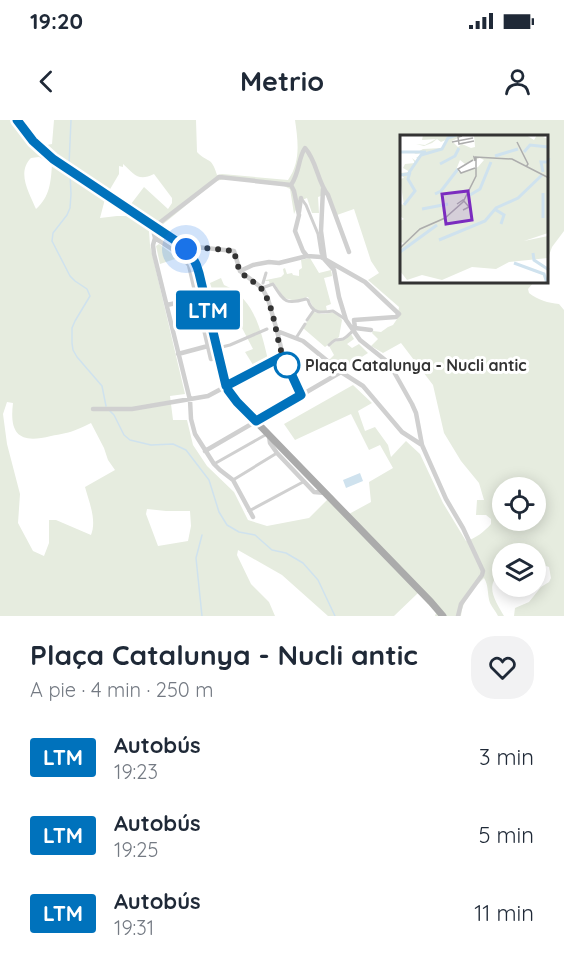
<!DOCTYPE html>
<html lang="es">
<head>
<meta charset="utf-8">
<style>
  :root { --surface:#fff; --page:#f2f2f3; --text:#1f2937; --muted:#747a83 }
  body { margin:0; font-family:Quicksand,sans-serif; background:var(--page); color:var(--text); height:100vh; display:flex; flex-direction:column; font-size:22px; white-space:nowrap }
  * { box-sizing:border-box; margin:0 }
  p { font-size:20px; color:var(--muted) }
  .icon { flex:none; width:33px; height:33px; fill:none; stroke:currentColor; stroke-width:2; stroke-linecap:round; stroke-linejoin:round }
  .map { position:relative; height:496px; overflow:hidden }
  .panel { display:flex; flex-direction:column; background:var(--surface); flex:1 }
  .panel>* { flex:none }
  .badge { padding:0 12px; border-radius:4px; font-size:21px; line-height:39px }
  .buttons { position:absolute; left:492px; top:357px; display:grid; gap:12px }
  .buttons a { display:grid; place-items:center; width:54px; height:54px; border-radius:50%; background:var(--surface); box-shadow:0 3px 15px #0003; font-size:30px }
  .you { position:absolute; width:30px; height:30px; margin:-15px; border:4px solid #fff; border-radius:50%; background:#1a73e8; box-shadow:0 0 0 9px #1a73e833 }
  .map>.badge { position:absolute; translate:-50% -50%; box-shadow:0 0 0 3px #fff }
  .round { display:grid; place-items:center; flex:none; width:63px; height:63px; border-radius:24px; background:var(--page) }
  .headline { display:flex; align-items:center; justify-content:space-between; height:102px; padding:0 30px }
  h1 { font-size:28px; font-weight:700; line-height:45px }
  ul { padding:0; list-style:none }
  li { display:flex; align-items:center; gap:18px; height:78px; padding:0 30px }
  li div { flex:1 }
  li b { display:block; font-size:22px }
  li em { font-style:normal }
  li .badge { min-width:66px; font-weight:700; text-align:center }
  .status { display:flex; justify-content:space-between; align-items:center; height:42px; padding:0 30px; background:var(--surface); direction:ltr }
  .status svg { height:16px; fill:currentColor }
  header { display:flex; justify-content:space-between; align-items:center; height:78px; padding:0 30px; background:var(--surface); font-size:27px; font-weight:700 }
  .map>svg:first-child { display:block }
  .green { fill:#e6ecdf; fill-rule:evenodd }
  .water { fill:#cfe2ee }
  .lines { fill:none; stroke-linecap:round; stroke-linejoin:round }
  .stream { stroke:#cfe2ee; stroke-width:1.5 }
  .pedestrian { stroke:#d0d0d0; stroke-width:3 }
  .minor { stroke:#d0d0d0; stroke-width:4.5 }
  .primary { stroke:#ababab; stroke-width:7 }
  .line-casing { stroke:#fff; stroke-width:14 }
  .line { stroke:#0072bc; stroke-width:9 }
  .walk { stroke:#333; stroke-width:6; stroke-dasharray:0 10.8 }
  .stop-dot { fill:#fff; stroke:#0072bc; stroke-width:3 }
  .labels { text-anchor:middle; stroke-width:6; stroke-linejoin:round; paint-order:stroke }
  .stop-label { font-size:16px; font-weight:bold; fill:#333; stroke:#fff; text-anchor:start }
  .inset-river { fill:none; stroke:#cfe2ee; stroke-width:3 }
  .inset-road { fill:none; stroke:#adadad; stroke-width:1.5 }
  .view { fill:#7b2cbf; fill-opacity:0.15; stroke:#7b2cbf; stroke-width:3 }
  .inset-edge { fill:none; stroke:#333; stroke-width:3 }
</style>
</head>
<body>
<div class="status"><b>19:20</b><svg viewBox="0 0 49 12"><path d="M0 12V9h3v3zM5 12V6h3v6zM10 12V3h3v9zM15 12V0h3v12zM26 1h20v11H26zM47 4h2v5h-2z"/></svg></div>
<header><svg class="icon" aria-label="back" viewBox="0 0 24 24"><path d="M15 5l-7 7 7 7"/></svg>Metrio<svg class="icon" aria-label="person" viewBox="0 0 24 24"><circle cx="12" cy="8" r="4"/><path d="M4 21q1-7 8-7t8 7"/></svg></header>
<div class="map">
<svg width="564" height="496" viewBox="0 0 564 496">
  <rect width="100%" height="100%" fill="#fff"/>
  <path class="green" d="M0 0H24L41 22 47 25 52 24 54 0H196L197 32C208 44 211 35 217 55L222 54 288 60C301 42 298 21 295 0H564V111L552 127 548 138V16H402V162H534L528 169 529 173C538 180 548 183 559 184L564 190V496H514L515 488 529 482 541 467 549 462 551 458 549 447 546 446 536 453V434H502V453C483 464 496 482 504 496H498C496 492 492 487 490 483 487 474 489 466 484 458 473 468 462 481 461 496H435L436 493 418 473 394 496H328L282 455 238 430 237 435 251 464 269 482 275 496H0ZM39 37 52 44C51 61 50 77 36 89 30 74 16 53 31 38ZM123 44C134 54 138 62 154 54L172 78V83L168 89 144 67 131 84 109 71 119 54V46L123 47ZM225 59 284 66 290 69 294 94 300 81 307 78 312 93H319L318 77 329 73 337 95 354 89 371 141 379 153 368 160 399 187 397 199 393 205 388 207 381 212 373 211 372 213 378 219 371 226 383 233 401 223 433 265 444 313 461 341 479 363 484 380H477L476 395H486L491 399V404C485 411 475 419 466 421L443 383 420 334 406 321 391 337 388 325 375 307 365 311 358 291 372 283 353 265 284 304 295 320 351 294 369 330 380 325 393 348 369 362 371 382 349 394 332 375 309 398 267 406 248 400 234 372 207 346 193 325 187 300H173L170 276 185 274 150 125 149 111 157 101 162 105 216 61ZM105 79 129 93 128 96H117L100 98ZM7 282 13 283C9 315 20 324 51 316 60 314 70 313 78 309 83 307 87 305 91 303L104 328 108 340 115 350 85 367C89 382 97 400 91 415L56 400H49V423L44 436 33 431 18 403 20 374 7 324 3 294ZM502 368H536V400H502ZM147 389 166 391H190L191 406 188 421 158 426 146 394Z
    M159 124 178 138 160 144 156 126Z
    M310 138 319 153 331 150 332 156 324 158 331 184 326 186 327 191 322 192 314 189 308 177 296 181 284 178 274 163 270 165 269 161H265L266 160 281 157 284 154 283 149 285 148 287 154 292 153 293 155 299 156V150L302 148 301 140Z
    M221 158 224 165C254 178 261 210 268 240L255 248 245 232 253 229 242 208 232 209 229 199 221 200 210 163Z
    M313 192C315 192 321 194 322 194 333 194 333 189 342 200L339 217 325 227 303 208Z
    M351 214 354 219 347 224 352 228 359 224 368 233 343 249 329 240 334 235 329 226C336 220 344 219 351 214Z"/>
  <path class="water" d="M360 353 363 361 346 368 343 360Z"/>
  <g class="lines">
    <path class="stream" d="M69 45 71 0
      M70 53 71 74 70 88 67 95 53 113 52 121 70 156 75 161 87 169 90 176 75 201 72 208V223L73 230 77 237 102 266 106 286
      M109 290 114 295 124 315 130 320 151 325 173 324 186 330 209 360 219 392 227 405 239 412 255 415 272 430 286 433 303 443 318 460 335 496
      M202 415 196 438 202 496"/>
    <path class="pedestrian" d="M301 78 306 85 318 114 321 133 324 137
      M263 163 266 153
      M262 168 273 164C284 181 285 185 306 179L308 180C312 194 321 193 333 191L345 199
      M307 200 314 190
      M296 218 305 204
      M329 225C336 218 335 221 343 219 346 218 350 213 353 211
      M218 228 230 225 267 209
      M214 344 267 314
      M233 360 277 333
      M249 391 303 362"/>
    <path class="minor" d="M291 65 294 71 299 95 295 111 303 131 307 136
      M323 69 321 111 324 133 325 140 334 150 339 177 346 200 360 220 389 243 412 284 416 293 422 325 446 379 463 408 483 451 482 455 461 484 458 496
      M299 92 301 78
      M155 118 180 134 189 145 211 239 219 237
      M187 129 196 127 234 131 240 151 262 168 268 179 277 211 283 236 301 275
      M240 151 253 145 269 142 279 143 307 136 321 137 365 162 399 194 396 197 354 200 355 208 353 211
      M167 185 198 178
      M355 208 371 210
      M277 211 303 221 341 252 363 266 402 312 422 325
      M178 234 208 226
      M93 289H132L208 276 283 236
      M269 316 270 323 277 333 314 372 325 373
      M205 331 341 252
      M253 397 233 360 220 350 214 344 195 314 191 299 190 280 154 134 153 125 155 118 154 114V107L219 57 291 65C300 52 298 38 305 28 317 41 317 61 328 75L349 132"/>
    <path class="primary" d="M17 0 33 21 53 39 182 125C191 133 196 141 199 153L224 258 228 270 237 282 431 482 443 496"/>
  </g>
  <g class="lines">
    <g class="line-casing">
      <path id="line" d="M17 0 33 21 53 39 182 125C191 133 196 141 199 153L226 266 283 236 301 275 256 301 237 282 228 270"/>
    </g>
    <use href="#line" class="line"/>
    <path class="walk" d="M186 129 196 127 234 131C236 138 237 148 242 153 248 160 258 163 263 171 277 193 275 224 287 245"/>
  </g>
  <circle class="stop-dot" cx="287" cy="245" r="12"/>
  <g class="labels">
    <g class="stop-label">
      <text x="305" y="251">Plaça Catalunya - Nucli antic</text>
    </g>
  </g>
  <g transform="translate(400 15)">
    <rect width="148" height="148" fill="#fff"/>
    <path d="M23 0H64L52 6 58 12 62 9 71 13 75 12 74 0H126L134 5 137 0H148L143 2 148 4V98L124 106 148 101V123L109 127 96 134 72 132 42 145 22 140 7 145 0 136V112L4 108 0 107V86L4 84 0 81V69L4 70 0 44 4 43 0 38 10 37 3 33 5 29 15 28 12 23 17 27 19 24 16 23 23 18 14 19 23 14 42 13 48 4 41 7 37 4 32 8 24 11 16 9 25 10 36 4 22 5ZM80 23 84 25 78 32 61 38 56 35 60 25 65 29Z" fill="#e6ecdf" fill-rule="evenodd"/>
    <path class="inset-river" d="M0 17H26M124 17 130 10 148 12M95 21 118 14M40 29 55 21 59 13M143 37 141 27H148L149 23M0 40 8 39 21 20 42 14 48 3 56 0M35 59 41 56 58 34M70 60 80 54 91 27M4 70 15 56 8 44 10 37M22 74 48 69M96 75 104 80 101 89M143 83V58M39 105 85 86 96 73 118 63 142 40M0 117 37 90M133 118 134 125 149 135M114 128 144 139 147 148"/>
    <path class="inset-road" d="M62 1 58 2 59 9 74 6M52 7 73 3M117 7 128 29 126 32M75 22 112 24 149 43M73 25 58 34 61 38 75 33M57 69 63 65 69 72 63 75M0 113 20 94 45 83 63 67 76 41V23L74 22 75 26"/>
    <path class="view" d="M68 56 72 85 46 89 42 59Z"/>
    <rect width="148" height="148" class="inset-edge"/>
  </g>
</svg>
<div class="buttons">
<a><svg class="icon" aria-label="locate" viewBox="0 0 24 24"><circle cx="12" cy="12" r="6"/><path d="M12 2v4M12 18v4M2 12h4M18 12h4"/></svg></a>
<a><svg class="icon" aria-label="layers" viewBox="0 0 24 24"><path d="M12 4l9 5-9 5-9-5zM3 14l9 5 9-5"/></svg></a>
</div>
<div class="you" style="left:186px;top:129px"></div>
<b class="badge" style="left:208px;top:190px;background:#0072bc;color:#fff">LTM</b>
</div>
<section class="panel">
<div class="headline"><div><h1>Plaça Catalunya - Nucli antic</h1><p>A pie · 4 min · 250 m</p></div><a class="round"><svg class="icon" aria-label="heart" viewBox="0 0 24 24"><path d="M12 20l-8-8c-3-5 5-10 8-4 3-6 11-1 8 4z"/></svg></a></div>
<ul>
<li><span class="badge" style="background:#0072bc;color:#fff">LTM</span><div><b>Autobús</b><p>19:23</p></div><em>3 min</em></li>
<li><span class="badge" style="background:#0072bc;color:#fff">LTM</span><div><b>Autobús</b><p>19:25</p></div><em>5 min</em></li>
<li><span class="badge" style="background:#0072bc;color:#fff">LTM</span><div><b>Autobús</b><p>19:31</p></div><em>11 min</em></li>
</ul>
</section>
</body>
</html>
